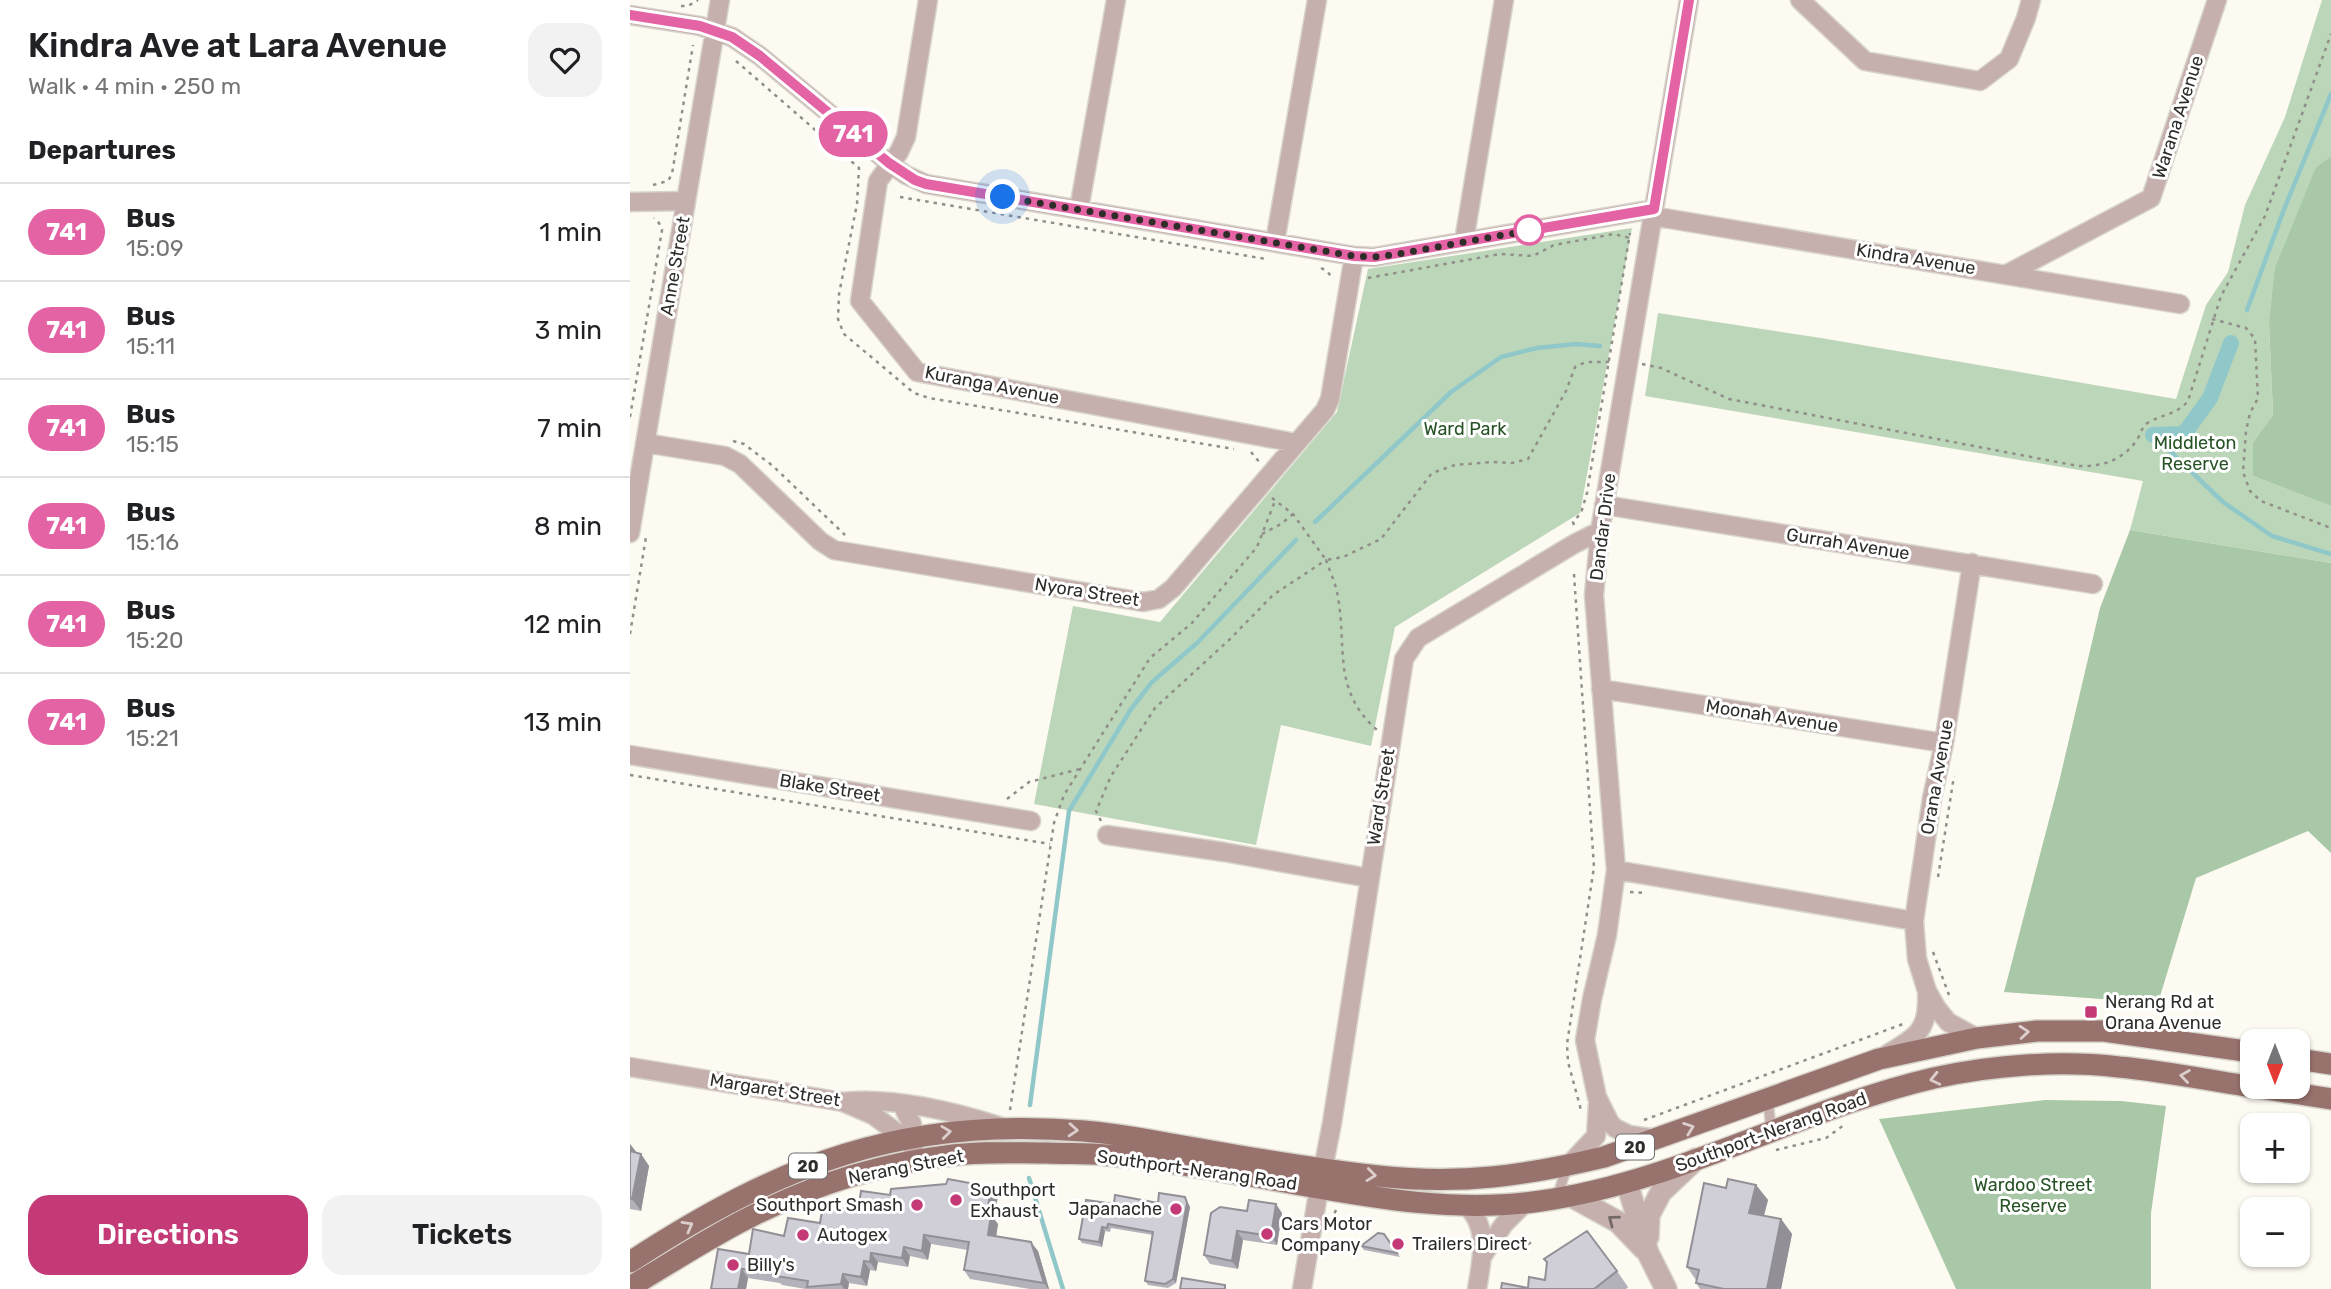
<!DOCTYPE html>
<html lang="en">
<head>
<meta charset="utf-8">
<style>
  :root { --surface:#fff; --page:#f2f2f2; --text:#202124; --muted:#757577; --line:#e0e0e0; --accent:#c33a77 }
  body { margin:0; font-family:Rubik,sans-serif; background:var(--page); color:var(--text); height:100vh; display:flex; flex-direction:column; font-size:26px; white-space:nowrap }
  * { box-sizing:border-box; margin:0 }
  p { font-size:23px; color:var(--muted) }
  .icon { flex:none; width:38px; height:38px; fill:none; stroke:currentColor; stroke-width:2; stroke-linecap:round; stroke-linejoin:round }
  .map { position:relative; flex:1; overflow:hidden }
  .sheet { display:flex; flex-direction:column; background:var(--surface); width:630px }
  .sheet>* { flex:none }
  .badge { padding:0 14px; border-radius:23px; font-size:24px; line-height:46px }
  .needle { width:46px; rotate:180deg }
  .buttons { position:absolute; left:1610px; top:1029px; display:grid; gap:14px }
  .buttons a { display:grid; place-items:center; width:70px; height:70px; border-radius:14px; background:var(--surface); box-shadow:0 2px 5px #0004; font-size:35px }
  .you { position:absolute; width:35px; height:35px; margin:-18px; border:5px solid #fff; border-radius:50%; background:#1a73e8; box-shadow:0 0 0 10px #1a73e833 }
  .map>.badge { position:absolute; translate:-50% -50%; box-shadow:0 0 0 4px #fff }
  h2 { padding:0 28px; font-size:26px; line-height:63px }
  .round { display:grid; place-items:center; flex:none; width:74px; height:74px; border-radius:21px; background:var(--page) }
  .head { display:flex; align-items:center; justify-content:space-between; height:119px; padding:0 28px }
  h1 { font-size:33px; font-weight:600; line-height:52px }
  .button { display:flex; gap:14px; margin-top:auto; padding:14px 28px }
  .button a { flex:1; height:80px; border-radius:21px; background:var(--accent); color:#fff; font-size:28px; font-weight:600; line-height:80px; text-align:center }
  .button a+a { background:var(--page); color:var(--text) }
  ul { padding:0; list-style:none }
  li { display:flex; align-items:center; gap:21px; height:98px; padding:0 28px; border-top:2px solid var(--line) }
  li div { flex:1 }
  li b { display:block; font-size:26px }
  li em { font-style:normal }
  li .badge { min-width:77px; font-weight:700; text-align:center }
  main { display:flex; flex:1; min-height:0 }
  .map>svg:first-child { display:block }
  .green { fill:#bcd6ba }
  .forest { fill:#a9c8a7 }
  .lines { fill:none; stroke-linecap:round; stroke-linejoin:round }
  .stream { stroke:#90c8c9; stroke-width:4.5 }
  .canal { stroke:#90c8c9; stroke-width:16 }
  .service-casing { stroke:#d8d5cd; stroke-width:12 }
  .minor-casing { stroke:#d8d5cd; stroke-width:21 }
  .tertiary-casing { stroke:#d8d5cd; stroke-width:24 }
  .primary-casing { stroke:#d8d5cd; stroke-width:24 }
  .path { stroke:#918f89; stroke-width:2.5; stroke-dasharray:3.5 5; stroke-linecap:butt }
  .service { stroke:#c6b0ad; stroke-width:9 }
  .minor { stroke:#c6b0ad; stroke-width:18 }
  .tertiary { stroke:#c6b0ad; stroke-width:21 }
  .primary { stroke:#98726d; stroke-width:21 }
  .wall { fill:#b3b1b9 }
  .shaded-wall { fill:#929096 }
  .building { fill:#d0ced7; stroke:#929096; stroke-width:2 }
  .oneway { stroke:#dbcecc }
  .oneway2 { stroke:#726865 }
  .line-casing { stroke:#fff; stroke-width:16 }
  .line { stroke:#e463a4; stroke-width:10 }
  .walk { stroke:#2e2d2a; stroke-width:7; stroke-dasharray:0 12.6 }
  .stop-dot { fill:#fff; stroke:#e463a4; stroke-width:3.5 }
  .poi-dot { fill:#c33a77; stroke:#fff; stroke-width:2.5 }
  .labels { text-anchor:middle; stroke-width:6; stroke-linejoin:round; paint-order:stroke }
  .shield { fill:#fff; stroke:#6d6c6a; stroke-width:2 }
  .shield-label { font-size:16px; font-weight:bold; fill:#2e2d2a }
  .street-label { font-size:18px; fill:#2e2d2a; stroke:#fff }
  .park-label { font-size:18px; fill:#265225; stroke:#fff }
  .poi-label { font-size:18px; fill:#2e2d2a; stroke:#fff; text-anchor:start }
</style>
</head>
<body>
<main>
<section class="sheet">
<div class="head"><div><h1>Kindra Ave at Lara Avenue</h1><p>Walk · 4 min · 250 m</p></div><a class="round"><svg class="icon" aria-label="heart" viewBox="0 0 24 24"><path d="M12 20l-8-8c-3-5 5-10 8-4 3-6 11-1 8 4z"/></svg></a></div>
<h2>Departures</h2>
<ul>
<li><span class="badge" style="background:#e463a4;color:#fff">741</span><div><b>Bus</b><p>15:09</p></div><em>1 min</em></li>
<li><span class="badge" style="background:#e463a4;color:#fff">741</span><div><b>Bus</b><p>15:11</p></div><em>3 min</em></li>
<li><span class="badge" style="background:#e463a4;color:#fff">741</span><div><b>Bus</b><p>15:15</p></div><em>7 min</em></li>
<li><span class="badge" style="background:#e463a4;color:#fff">741</span><div><b>Bus</b><p>15:16</p></div><em>8 min</em></li>
<li><span class="badge" style="background:#e463a4;color:#fff">741</span><div><b>Bus</b><p>15:20</p></div><em>12 min</em></li>
<li><span class="badge" style="background:#e463a4;color:#fff">741</span><div><b>Bus</b><p>15:21</p></div><em>13 min</em></li>
</ul>
<div class="button"><a>Directions</a><a>Tickets</a></div>
</section>
<div class="map">
<svg width="1701" height="1289" viewBox="0 0 1701 1289">
  <rect width="100%" height="100%" fill="#fdfaf1"/>
  <path class="green" d="M1692 0H1701V156L1686 167 1639 324 1643 415 1623 442V476L1701 506V563L1500 530 1513 481 1015 396 1028 313 1191 338 1546 399 1576 305 1598 272 1615 205 1655 117Z
    M1002 228 950 513 765 627 741 746 651 725 626 845 404 804 443 606 530 622 707 412 738 269Z"/>
  <path class="forest" d="M1701 156V506L1623 476V442L1643 415 1639 324 1645 268 1686 167Z
    M1500 530 1701 563V853L1678 831 1566 878 1528 1003 1374 992 1429 782 1470 608Z
    M1415 1100 1491 1101 1536 1106 1521 1213V1289H1326L1249 1119Z"/>
  <g class="lines">
    <path class="stream" d="M1617 310 1653 212 1701 94
      M1523 435 1593 502 1642 536 1701 554
      M685 522 821 392 871 357 907 348 946 344 970 346
      M400 1105 439 811 501 709 522 682 567 643 666 540
      M399 1178 433 1289"/>
    <path class="canal" d="M1523 435 1554 434 1580 398 1601 343"/>
    <g class="service-casing">
      <path id="service" d="M1138 1099 1141 1130
        M927 1197 937 1167"/>
    </g>
    <g class="minor-casing">
      <path id="minor" d="M298 0 276 137 269 152 248 181 230 301 287 372 666 443
        M1170 0 1235 61 1350 81 1379 59 1396 18 1401 0
        M0 15 70 26 102 37 130 56 259 163 276 175 296 184 724 256 744 257 1024 209
        M0 202 56 201
        M449 209 486 0
        M1022 216 1550 304
        M834 241 874 0
        M645 242 687 0
        M1377 274 1521 198 1587 0
        M15 443 95 456 110 464 190 541 204 550 513 602 529 599 543 588 695 410 700 399 724 256
        M974 505 1463 584
        M0 533 90 0
        M1342 563 1314 743 1302 798 1284 921 1287 959 1297 991 1306 1007 1318 1022 1347 1038
        M971 689 1314 743
        M0 755 401 821
        M477 835 594 852 739 878
        M986 870 1284 921
        M1256 1055C1285 1037 1299 1032 1297 994
        M0 1067 213 1102C261 1096 326 1112 372 1127
        M213 1102 243 1115 266 1132 279 1137
        M272 1105 282 1124 279 1137 287 1160
        M1027 1139 999 1135 985 1128 980 1123 967 1097 955 1040 962 999 977 935 986 870 964 595 970 531 1059 0
        M937 1167 966 1136 968 1104
        M693 1169 702 1123 774 659 788 638 944 544 970 531
        M835 1205C860 1225 852 1260 847 1289
        M853 1255 874 1224 895 1203
        M672 1289 689 1188"/>
    </g>
    <g class="tertiary-casing">
      <path id="tertiary" d="M997 1183 1018 1253 1036 1289
        M941 1196 988 1222 1014 1249
        M1018 1237 1019 1215 1031 1192 1066 1159"/>
    </g>
    <g class="primary-casing">
      <path id="primary" d="M1668 1059 1701 1064
        M1624 1087 1701 1099
        M0 1262C150 1164 273 1116 454 1131 491 1134 528 1142 565 1148 626 1159 687 1169 748 1176 831 1185 894 1176 974 1157L1249 1059 1347 1038 1407 1031H1474L1622 1052
        M0 1287C41 1263 81 1236 124 1215 184 1185 250 1164 316 1156 350 1151 384 1153 417 1153 437 1154 457 1153 476 1155 527 1159 576 1169 626 1177 720 1193 815 1215 911 1201 1048 1182 1170 1109 1304 1078 1363 1065 1429 1060 1489 1067 1533 1071 1578 1080 1622 1087"/>
    </g>
    <path class="path" d="M51 6H58L68 0
      M106 61 229 168 227 204 209 294 208 319 214 334 284 393 299 398 604 449
      M23 185 38 181 42 174 63 45
      M270 197 636 259
      M691 268 697 271 703 279
      M738 278 870 254 903 256 924 245 984 234 1000 238
      M1582 319 1616 328 1625 339 1628 398 1620 413 1616 431 1613 472 1620 491 1631 501 1701 528
      M1012 364 1031 368 1099 399 1448 466C1471 467 1492 461 1507 440 1511 433 1512 426 1519 422 1534 414 1547 414 1558 401L1591 296 1635 216 1701 34
      M0 417 32 230 29 223 24 218
      M103 441 114 444 143 466 215 535
      M621 452 630 463
      M642 498 663 514 696 560 713 557 751 539 802 473 825 465 863 462 882 463 898 459 936 391 945 367 956 362H981
      M944 525 943 522 951 513 957 493 1000 233
      M632 534 651 524 663 514
      M944 574 964 867 937 1044 938 1062 951 1110
      M0 634 16 537
      M0 775 420 844
      M377 799 399 782 450 769
      M471 821 466 811 481 776 525 708 600 639 643 595 696 560C700 572 706 584 708 597 717 648 702 690 747 730
      M1308 877 1324 776
      M1000 892 1017 893
      M1303 952 1319 995
      M380 1110 424 823 434 795 520 658 562 623 627 547 645 501
      M1014 1120 1273 1024
      M1146 1150 1196 1138 1214 1125
      M701 1221 706 1210
      M880 1240 889 1251 904 1240"/>
    <use href="#service" class="service"/>
    <use href="#minor" class="minor"/>
    <use href="#tertiary" class="tertiary"/>
    <use href="#primary" class="primary"/>
  </g>
  <path class="wall" d="M0 1144 6 1153 11 1154 19 1166 11 1211 0 1209Z
    M1126 1185 1138 1200 1134 1216 1151 1219 1162 1234 1151 1289H1070L1066 1283V1280L1057 1267 1096 1188Z
    M361 1187 368 1196 364 1219 368 1224 366 1236 408 1251 419 1289H400L340 1279 334 1270 338 1250 301 1244 298 1260 280 1256 278 1267 248 1262 246 1271 240 1270 237 1286 219 1283 218 1289H176L152 1285 150 1283 118 1278 116 1289H81L119 1254 154 1236 228 1211 260 1195Z
    M555 1197 560 1207 546 1283 538 1288 518 1285 515 1281 523 1235 481 1228 480 1232 475 1231 472 1247 452 1243 449 1239 484 1204 528 1203Z
    M617 1211 652 1213 647 1245 613 1240 608 1269 580 1264 574 1255Z
    M754 1234 770 1257 734 1250 731 1246Z
    M987 1271 998 1287 996 1289H871L898 1288 915 1280Z"/>
  <path class="shaded-wall" d="M0 1144 8 1154H0Z
    M11 1154 19 1166 11 1211 2 1199Z
    M1126 1185 1138 1200 1130 1229 1119 1213Z
    M361 1187 368 1196 364 1219 368 1224 365 1244 358 1235 357 1214Z
    M555 1197 560 1207 546 1283 543 1279Z
    M646 1204 652 1213 647 1245 641 1236Z
    M1151 1219 1162 1234 1151 1289H1137Z
    M472 1227 475 1231 472 1247 469 1242Z
    M607 1231 613 1240 608 1269 602 1261Z
    M294 1235 301 1244 298 1260 292 1251Z
    M401 1242 408 1251 419 1289H418L414 1283Z
    M274 1247 280 1256 278 1267 272 1258Z
    M241 1253 248 1262 246 1271 240 1262Z
    M234 1261 240 1270 237 1286 231 1277Z
    M112 1269 118 1278 116 1289H108Z
    M213 1274 219 1283 218 1289H214L211 1284Z"/>
  <path class="building" d="M0 1151 11 1154 2 1199 0 1198Z
    M318 1179 361 1187 357 1214 361 1215 358 1235 401 1242 414 1283 334 1270 339 1242 294 1235 292 1251 274 1247 272 1258 241 1253 240 1262 234 1261 231 1277 213 1274 211 1284 177 1287 178 1281 146 1276V1274L112 1269 108 1289H81L88 1249 119 1254 123 1229 154 1236 158 1218 190 1223 193 1205 228 1211 231 1191 260 1195 261 1189 316 1184Z
    M1098 1179 1126 1185 1119 1213 1151 1219 1137 1289H1094L1066 1283 1069 1270 1057 1267 1074 1183 1096 1188Z
    M529 1193 555 1197 557 1203 543 1279 535 1284 515 1281 523 1232 478 1224 477 1228 472 1227 469 1242 449 1239 456 1200 484 1204 485 1195 528 1203Z
    M619 1200 646 1204 641 1236 607 1231 602 1261 574 1255 581 1213 590 1207 617 1211Z
    M957 1231 987 1271 964 1289H871L872 1283 898 1288 899 1277 915 1280 917 1262 914 1259Z
    M748 1233 754 1234 767 1253 731 1246Z
    M552 1278 595 1285V1289H550Z"/>
  <defs><path id="oneway-chevron" d="M-2-3.5L2.5 0L-2 3.5" fill="none" stroke-width="1.6" stroke-linecap="round" stroke-linejoin="round" transform="scale(1.75)"/></defs>
  <g class="oneway">
    <use href="#oneway-chevron" transform="translate(1394 1032) rotate(-5)"/>
    <use href="#oneway-chevron" transform="translate(1555 1076) rotate(-172)"/>
    <use href="#oneway-chevron" transform="translate(1305 1079) rotate(167)"/>
    <use href="#oneway-chevron" transform="translate(1059 1128) rotate(-20)"/>
    <use href="#oneway-chevron" transform="translate(443 1130) rotate(4)"/>
    <use href="#oneway-chevron" transform="translate(316 1132) rotate(-7)"/>
    <use href="#oneway-chevron" transform="translate(741 1175) rotate(7)"/>
    <use href="#oneway-chevron" transform="translate(58 1226) rotate(-29)"/>
  </g>
  <use class="oneway2" href="#oneway-chevron" transform="translate(983 1220) rotate(-143)"/>
  <g class="lines">
    <g class="line-casing">
      <path id="line" d="M0 15 70 26 102 37 130 56 259 163 285 180 296 184 724 256 744 257 1024 209 1059 0"/>
    </g>
    <use href="#line" class="line"/>
    <path class="walk" d="M373 197 724 256 744 257 768 254 907 229 899 230"/>
  </g>
  <circle class="stop-dot" cx="899" cy="230" r="14"/>
  <g class="poi-dot">
    <rect x="1454" y="1005" width="14" height="14" rx="3.5"/>
    <circle cx="326" cy="1200" r="7"/>
    <circle cx="287" cy="1205" r="7"/>
    <circle cx="546" cy="1209" r="7"/>
    <circle cx="637" cy="1234" r="7"/>
    <circle cx="173" cy="1235" r="7"/>
    <circle cx="768" cy="1244" r="7"/>
    <circle cx="103" cy="1265" r="7"/>
  </g>
  <g class="labels">
    <g class="shield">
      <rect x="986" y="1134.5" width="38" height="25" rx="5"/>
      <rect x="159" y="1153.5" width="38" height="25" rx="5"/>
    </g>
    <g class="shield-label">
      <text x="1005" y="1153">20</text>
      <text x="178" y="1172">20</text>
    </g>
    <g class="street-label">
      <text transform="translate(1548 117) rotate(-72)" y="6">Warana Avenue</text>
      <text transform="translate(1286 259) rotate(9)" y="6">Kindra Avenue</text>
      <text transform="translate(45 266) rotate(-80)" y="6">Anne Street</text>
      <text transform="translate(362 385) rotate(11)" y="6">Kuranga Avenue</text>
      <text transform="translate(973 527) rotate(-83)" y="6">Dandar Drive</text>
      <text transform="translate(1218 544) rotate(9)" y="6">Gurrah Avenue</text>
      <text transform="translate(457 592) rotate(9)" y="6">Nyora Street</text>
      <text transform="translate(1142 716) rotate(9)" y="6">Moonah Avenue</text>
      <text transform="translate(1307 777) rotate(-80)" y="6">Orana Avenue</text>
      <text transform="translate(200 788) rotate(9)" y="6">Blake Street</text>
      <text transform="translate(751 797) rotate(-81)" y="6">Ward Street</text>
      <text transform="translate(145 1090) rotate(9)" y="6">Margaret Street</text>
      <text transform="translate(1141 1132) rotate(-20)" y="6">Southport-Nerang Road</text>
      <text transform="translate(276 1167) rotate(-11)" y="6">Nerang Street</text>
      <text transform="translate(567 1170) rotate(8)" y="6">Southport-Nerang Road</text>
    </g>
    <g class="park-label">
      <text x="835" y="435">Ward Park</text>
      <text x="1565" y="449">Middleton<tspan x="1565" dy="21">Reserve</tspan></text>
      <text x="1403" y="1191">Wardoo Street<tspan x="1403" dy="21">Reserve</tspan></text>
    </g>
    <g class="poi-label">
      <text x="1475" y="1008">Nerang Rd at<tspan x="1475" dy="21">Orana Avenue</tspan></text>
      <text x="340" y="1196">Southport<tspan x="340" dy="21">Exhaust</tspan></text>
      <text x="273" y="1211" text-anchor="end">Southport Smash</text>
      <text x="532" y="1215" text-anchor="end">Japanache</text>
      <text x="651" y="1230">Cars Motor<tspan x="651" dy="21">Company</tspan></text>
      <text x="187" y="1241">Autogex</text>
      <text x="782" y="1250">Trailers Direct</text>
      <text x="117" y="1271">Billy's</text>
    </g>
  </g>
</svg>
<div class="buttons">
<a><svg class="needle" viewBox="-14 -14 28 28"><path d="M0-13l5 13h-10z" fill="#e53935"/><path d="M0 13l5-13h-10z" fill="#757577"/></svg></a>
<a>+</a>
<a>−</a>
</div>
<div class="you" style="left:373px;top:197px"></div>
<b class="badge" style="left:223px;top:134px;background:#e463a4;color:#fff">741</b>
</div>
</main>
</body>
</html>
